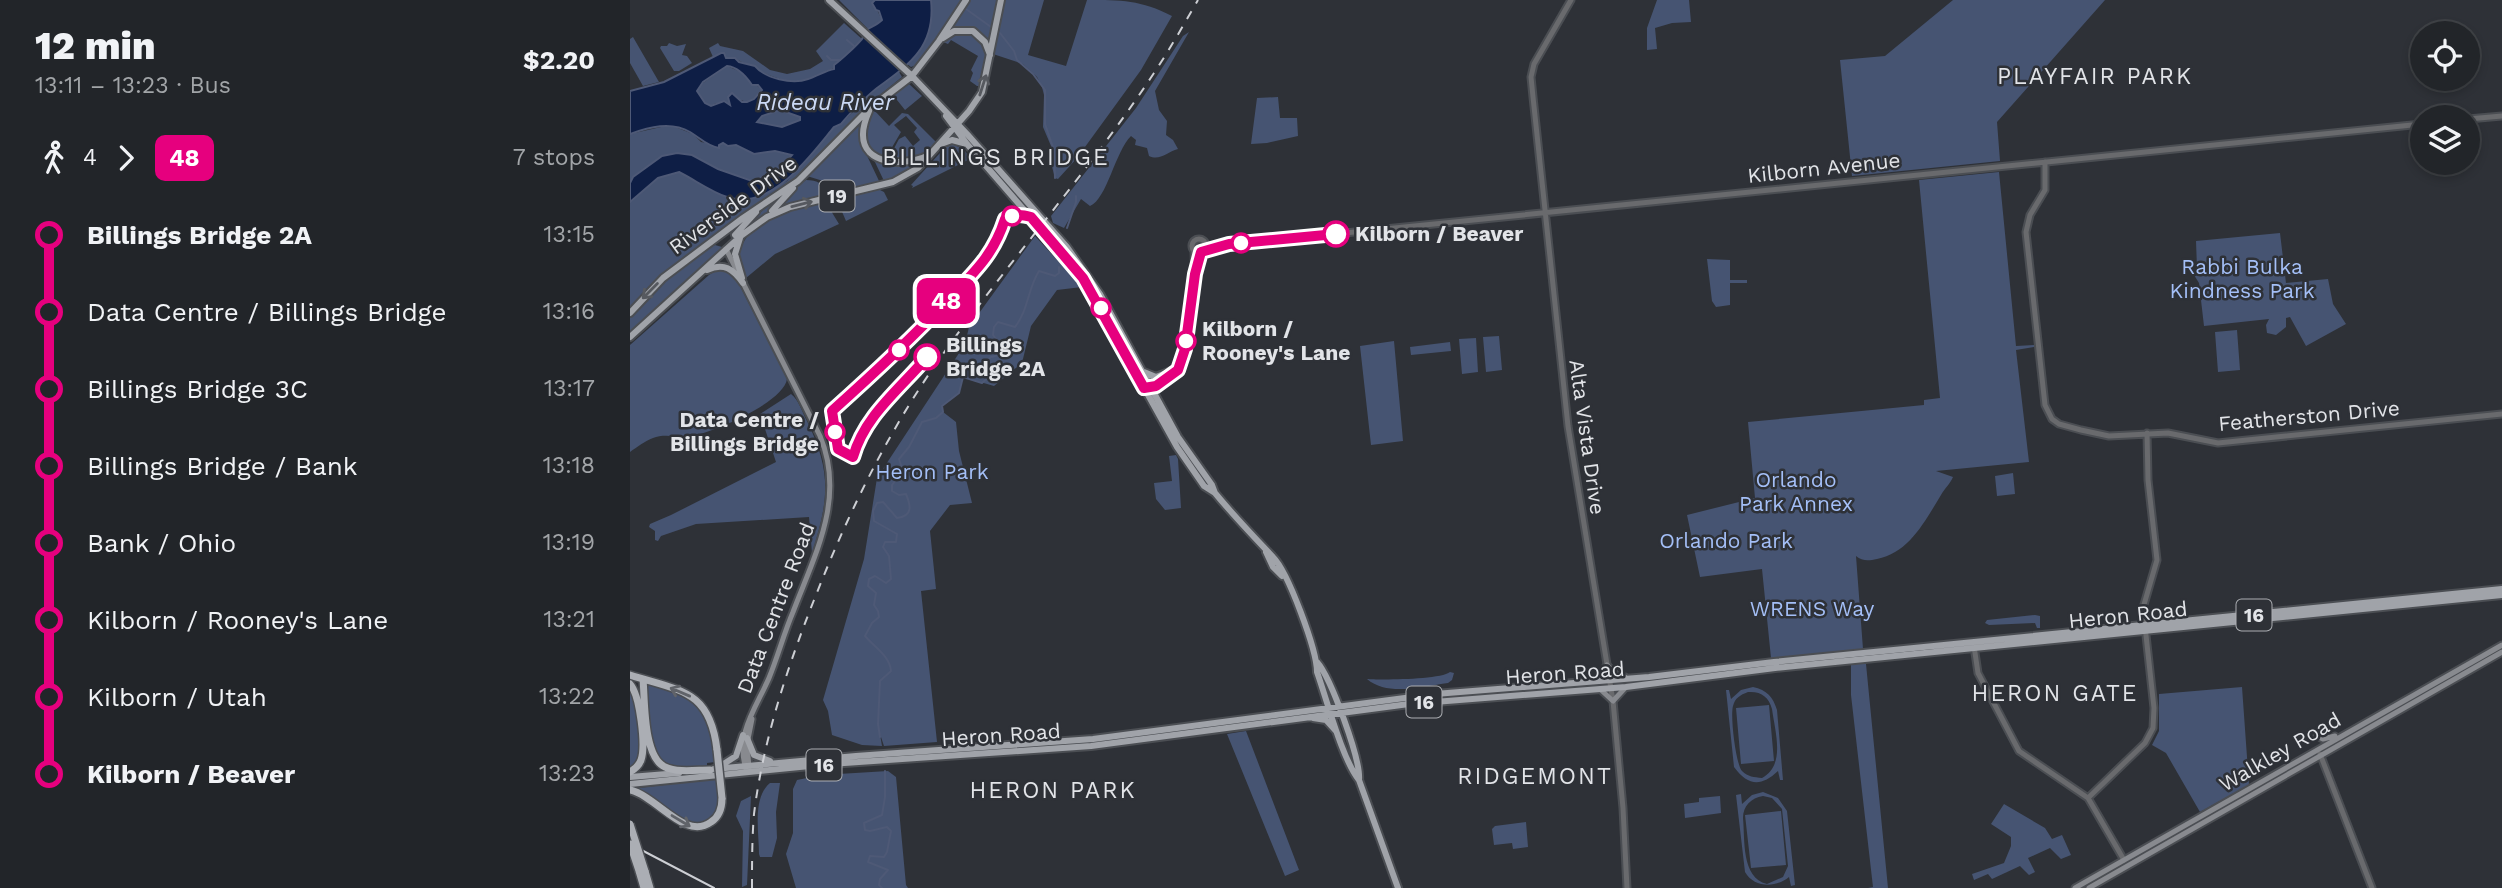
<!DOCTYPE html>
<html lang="en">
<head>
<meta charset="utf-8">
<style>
  :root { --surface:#222529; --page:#2a2d31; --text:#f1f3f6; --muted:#a2a5a8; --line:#3f4246 }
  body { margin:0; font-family:"Work Sans",sans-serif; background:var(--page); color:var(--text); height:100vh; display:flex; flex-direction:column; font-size:26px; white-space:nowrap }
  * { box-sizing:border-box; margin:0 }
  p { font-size:23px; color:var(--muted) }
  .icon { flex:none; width:38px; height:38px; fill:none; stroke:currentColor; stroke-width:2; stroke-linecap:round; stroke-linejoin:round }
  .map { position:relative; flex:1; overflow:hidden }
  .drawer { display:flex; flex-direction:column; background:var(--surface); width:630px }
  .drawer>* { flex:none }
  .badge { padding:0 14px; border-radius:10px; font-size:24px; line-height:46px }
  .controls { position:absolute; left:1780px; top:21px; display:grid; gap:14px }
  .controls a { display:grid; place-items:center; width:70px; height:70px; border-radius:50%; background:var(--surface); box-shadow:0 4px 10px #0003,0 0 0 2px var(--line); font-size:35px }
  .map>.badge { position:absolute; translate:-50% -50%; box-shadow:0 0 0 4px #fff }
  .legs { display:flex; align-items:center; gap:10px; height:77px; padding:0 35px; font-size:23px }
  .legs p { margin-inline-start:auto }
  .summary { display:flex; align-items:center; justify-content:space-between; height:119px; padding:0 35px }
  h1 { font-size:38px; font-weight:800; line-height:52px }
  ul { padding:0 35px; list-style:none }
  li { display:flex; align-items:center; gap:24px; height:77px; font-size:26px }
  li i { display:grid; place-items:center; width:10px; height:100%; margin:0 9px; background:currentColor }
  li i::after { content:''; width:18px; height:18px; margin:-9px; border:5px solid; border-radius:50%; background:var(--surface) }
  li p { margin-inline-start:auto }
  li:first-child i { background:linear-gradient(#0000 50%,currentColor 0) }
  li:last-child i { background:linear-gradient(currentColor 50%,#0000 0) }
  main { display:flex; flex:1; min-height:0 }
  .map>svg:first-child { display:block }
  .green { fill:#465472; fill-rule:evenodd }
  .water { fill:#0e1e45; stroke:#4e5976; stroke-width:2; fill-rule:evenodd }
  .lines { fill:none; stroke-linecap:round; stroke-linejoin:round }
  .stream { stroke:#4e5976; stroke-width:2 }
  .tertiary-casing { stroke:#4b4e53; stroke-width:9 }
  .secondary-casing { stroke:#4b4e53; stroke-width:9 }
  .primary-casing { stroke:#4b4e53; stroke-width:10 }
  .trunk-casing { stroke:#4b4e53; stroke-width:10 }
  .tertiary { stroke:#696a6d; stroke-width:5 }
  .secondary { stroke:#888a8f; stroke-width:5 }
  .primary { stroke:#a0a3a9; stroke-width:6 }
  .trunk { stroke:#abaeb4; stroke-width:7 }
  .tram { stroke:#cdcfd4; stroke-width:2 }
  .rail { stroke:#cdcfd4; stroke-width:2; stroke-dasharray:9 9; stroke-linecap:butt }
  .trunk-bridge-casing { stroke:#4b4e53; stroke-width:10; stroke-linecap:butt }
  .trunk-bridge { stroke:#abaeb4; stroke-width:7 }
  .oneway { stroke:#56595f }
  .oneway2 { stroke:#606369 }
  .line-1-casing { stroke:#fff; stroke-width:16 }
  .line-1 { stroke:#e6007e; stroke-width:10 }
  .stop-1-dot { fill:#fff; stroke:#e6007e; stroke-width:3.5 }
  .labels { text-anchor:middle; stroke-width:5; stroke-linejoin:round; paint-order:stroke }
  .shield { fill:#2e3137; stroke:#acaeb3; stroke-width:2 }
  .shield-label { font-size:19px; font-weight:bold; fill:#e2e4e8 }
  .street-label { font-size:21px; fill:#e2e4e8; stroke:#2e3137 }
  .stop-label { font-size:21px; font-weight:bold; fill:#e2e4e8; stroke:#2e3137; text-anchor:start }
  .park-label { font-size:21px; fill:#a4bff7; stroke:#2e3137 }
  .neighbourhood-label { font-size:23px; letter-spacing:2px; fill:#e2e4e8; stroke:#2e3137 }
  .water-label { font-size:23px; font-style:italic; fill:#cbd9f5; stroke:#2e3137 }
</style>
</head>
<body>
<main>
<section class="drawer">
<div class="summary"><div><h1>12 min</h1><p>13:11 – 13:23 · Bus</p></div><b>$2.20</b></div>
<div class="legs"><svg class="icon" aria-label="walk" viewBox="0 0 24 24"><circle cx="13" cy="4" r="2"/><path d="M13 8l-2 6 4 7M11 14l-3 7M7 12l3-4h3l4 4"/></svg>4<svg class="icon" aria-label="forward" viewBox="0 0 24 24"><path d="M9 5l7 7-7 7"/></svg><b class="badge" style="background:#e6007e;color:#fff">48</b><p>7 stops</p></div>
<ul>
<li><i style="color:#e6007e"></i><b>Billings Bridge 2A</b><p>13:15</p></li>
<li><i style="color:#e6007e"></i><span>Data Centre / Billings Bridge</span><p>13:16</p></li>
<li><i style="color:#e6007e"></i><span>Billings Bridge 3C</span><p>13:17</p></li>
<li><i style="color:#e6007e"></i><span>Billings Bridge / Bank</span><p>13:18</p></li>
<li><i style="color:#e6007e"></i><span>Bank / Ohio</span><p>13:19</p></li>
<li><i style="color:#e6007e"></i><span>Kilborn / Rooney's Lane</span><p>13:21</p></li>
<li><i style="color:#e6007e"></i><span>Kilborn / Utah</span><p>13:22</p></li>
<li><i style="color:#e6007e"></i><b>Kilborn / Beaver</b><p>13:23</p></li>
</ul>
</section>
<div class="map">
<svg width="1872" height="888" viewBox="0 0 1872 888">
  <rect width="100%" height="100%" fill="#2e3137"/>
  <path class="green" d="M209 0H245L243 2 252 20 244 28 238 29Z
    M301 0H334L286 65 281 67 277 64C293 50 303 21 301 0Z
    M339 0H368L363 26 361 27 363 30 359 44 350 34H316Z
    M373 0H414L398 55 436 66 457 0C491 0 511 0 542 16L511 70 447 158 428 179 425 178 421 163V146L413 127 414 95 412 87 407 77 393 64 363 54Z
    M1027 0H1059L1061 22 1042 23 1025 28 1027 49 1017 50V28Z
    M1323 0H1475L1367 122 1370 161 1222 176 1210 60 1255 56Z
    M214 23 232 39C222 47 210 64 203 68 201 70 197 70 194 72 165 89 145 79 119 65 114 62 110 62 105 58H96L94 53 83 57 79 48 88 43 90 46 113 51 140 70 157 74 180 69 193 61 186 51Z
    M559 32 525 91 529 110 537 121 536 135 543 140 548 149C537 152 530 161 519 156L517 148 505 145 506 140 501 136C485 152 477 199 460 206L451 199 434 228 423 223 421 216 506 108 553 36Z
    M322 33H341C363 49 356 62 351 86H347L340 81 343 73 341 70 348 56 321 40 318 44 313 42Z
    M3 37 29 82 13 86 0 63V39Z
    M39 43 47 46 56 44 52 55 57 56 62 63 49 71H44L30 48 31 46H37Z
    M97 66 113 73 132 90 124 99 117 102 107 99 99 105 86 103 81 106 75 103 67 91 73 83Z
    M269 72 272 77 230 111 222 123 167 180 33 278 0 313V202L28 178 49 172 99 198 143 189 157 181 204 127 211 124 247 88Z
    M279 84 292 96 275 110 263 95Z
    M648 97 650 118H667L668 136 637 143 621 144 627 98Z
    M150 110 171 117 170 120 152 127 127 122 132 116Z
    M244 110 259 126 272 113 278 114 306 142C290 160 286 159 263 159L261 154 269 139 275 136 283 146 290 140 284 132 287 128 276 116 264 125 271 132 257 156 253 158C232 145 230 130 244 110Z
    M233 119 231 143 250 183 202 194 193 181 177 176Z
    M40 125 63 134 71 142 88 145 93 143 106 145 124 154 145 151 162 155 147 171 122 181C111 178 97 174 86 168 59 155 49 146 21 165 13 170 5 174 0 183V134Z
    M319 143 334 149 340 159 282 188 283 186 281 185Z
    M244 160 245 159 291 162 268 178 254 181Z
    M1369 172 1386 346 1404 345V347L1386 350 1399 462 1306 471 1323 477C1320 484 1315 488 1311 495 1295 521 1279 553 1247 559 1238 561 1232 561 1226 556L1233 649 1141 658 1132 569 1070 577 1057 515 1125 498 1118 422 1294 405V400L1310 398 1289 180Z
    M176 180C187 180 195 184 198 195L165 203 115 228 136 207Z
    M248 189 254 192 258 200 216 221 210 207V199Z
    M195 201 209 224 145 254 116 278 107 257C120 216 157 211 195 201Z
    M1650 233 1656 283 1698 279 1703 304 1716 324 1676 346 1660 317 1656 318V327L1646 335 1637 333 1636 325 1639 319 1574 326 1569 283 1564 275 1567 268 1566 241Z
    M405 236 452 287 427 290 401 326 392 363 364 386 333 377 329 393 312 406 313 412 326 422 329 451 342 503 320 505 300 531 306 589 291 591 307 742 254 746 250 734 252 746 232 745 202 735 198 711 193 700 234 559 247 478 335 344 339 327Z
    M85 245 92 247V250L0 333V318C19 296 58 255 85 245Z
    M1077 259 1100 260V280H1117V283H1100V305L1086 307 1082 301Z
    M96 270 107 280 157 379C154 402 83 433 61 436 49 438 34 433 23 438 15 441 7 447 0 452V345L79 275 85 271Z
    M1607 330 1610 370 1588 372 1585 332Z
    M869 336 872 370 856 372 853 337Z
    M846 338 848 372 832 374 829 339Z
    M764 341 773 441 741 445 730 346Z
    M820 342 821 351 781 355 780 347Z
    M161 394C169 400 172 412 177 421 202 472 199 500 182 553L179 517 66 524 31 536 28 541 25 540V531L19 527 20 524 41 515 146 462 130 414Z
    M546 455 548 459 551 508 535 510 526 499 524 483 542 481 539 456Z
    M1383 473 1385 494 1367 496 1365 476Z
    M1405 615 1410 616V628H1407L1405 623 1359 625 1355 623 1357 620Z
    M1221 664H1236L1258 888H1238L1243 887 1221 695Z
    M820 672 824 673 822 680 818 683C793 686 758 697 737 679 748 680 810 680 820 672Z
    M15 683C42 690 72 697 81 728 84 738 84 751 85 762L77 763V766L54 768 32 762 21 744Z
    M1123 687C1137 690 1143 697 1147 710L1153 780H1150L1148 771C1131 787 1118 786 1104 767L1096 690H1099L1101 699 1111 690ZM1118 692C1131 691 1139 697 1142 709 1145 732 1156 765 1132 778 1124 777 1118 777 1112 771 1106 765 1100 716 1103 706 1105 698 1110 695 1118 692Z
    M1612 687 1619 785 1570 812 1536 753 1522 745 1529 731V694Z
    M0 688C11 708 13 742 6 765L0 768Z
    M1139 705 1144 761 1111 764 1106 708Z
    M616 731 669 870 655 876 597 734Z
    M258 771 266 777 276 885 278 888H166L156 854 163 833V789L167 780 192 775Z
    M86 779C88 796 93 815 74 822 66 825 60 824 53 820 37 812 24 797 8 788Z
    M140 783H150L146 812 147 838 142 857H130L129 854C129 832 122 798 140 783Z
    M1133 792 1148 798 1157 811 1165 885 1161 886 1159 877C1146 888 1124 888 1115 872L1106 795 1111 794 1112 804 1122 795ZM1133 796 1142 798 1152 809 1158 866 1153 877 1137 884C1111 878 1115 839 1113 818 1113 806 1121 798 1133 796Z
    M121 796 117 885 112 887 113 831 106 816 111 801Z
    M1090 796 1091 813 1055 818 1054 804 1069 802V798Z
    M1374 804 1415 828 1422 839 1432 835 1441 855 1431 859 1420 848 1398 858 1405 872 1399 875 1390 866 1362 879 1358 874 1344 880 1342 874 1374 863 1381 846V837L1361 824Z
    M1151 811 1156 865 1121 868 1115 815Z
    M896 822 898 847 883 849 882 843 864 845 862 829 865 826Z"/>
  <path class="water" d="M245 0H301C306 46 280 64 247 88 237 96 220 113 211 124L204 127C181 155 141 212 97 197 81 192 65 180 49 172L28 178 0 202V183L3 177 32 156 47 153 62 155 88 169 122 181 147 171 162 155 145 151 124 154 106 145 98 146 93 143 89 145V148C77 146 70 138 60 132 41 121 19 127 0 134V91L34 82 91 53H94L96 58H105L109 62 125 66C135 78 162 85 178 79 187 76 197 70 204 69V65C211 60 225 47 232 39 234 36 235 31 238 29 243 26 248 24 252 20L249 11 246 10 242 3ZM97 66C108 67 116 76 122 85H128L132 90 124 99 117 102H112L102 93 98 97 100 105 94 101 81 106 75 103 67 91 73 82ZM150 110 170 117V120L152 127 127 122 132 116Z"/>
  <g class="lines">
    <path class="stream" d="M336 9 361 27
      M370 33 384 51 387 60 403 74 415 90V124L424 150 425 178
      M217 40 224 46
      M197 56 201 60H210
      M437 228 446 202V196
      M250 737 248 724 250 681 261 671C260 656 244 647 235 636L242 623 249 617 248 611 244 605 246 593 238 586 239 579 245 576 256 583 261 579 259 556 253 547 255 542H266L267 534 244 521 243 511 247 503 253 502 267 518C283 516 281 506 276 494L269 495 262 491V485L273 471 269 459 279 447 292 422 306 418 313 412 312 406 329 393 333 377 352 383 361 375 356 361 361 357 369 355 373 348 363 335 364 327 368 322 385 327C398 311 398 288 409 271L425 276 429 273V267
      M252 888 249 885 250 879 258 870 238 862 240 856 254 857 257 852 261 831 257 827 240 831 235 830 234 823 252 815 255 797V771"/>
    <g class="tertiary-casing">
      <path id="tertiary" d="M941 0 904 64 901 77 903 97 938 426 983 701 993 808 997 888
        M1838 119 1872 116
        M1415 162V190L1400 215 1396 232 1415 405 1422 419 1429 424 1451 430 1479 436 1538 433 1588 443 1872 414
        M562 246a7 7 0 1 1 14 0a7 7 0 1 1-14 0Z
        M574 250 606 244 1792 124
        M518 388H522C530 384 539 380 545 373 561 356 565 275 564 251
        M1344 646 1348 673 1389 751 1458 798 1494 860
        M1690 754 1742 888
        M1458 798 1515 743 1523 728 1524 708 1513 608 1527 560 1518 480 1517 433"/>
    </g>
    <g class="secondary-casing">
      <path id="secondary" d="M96 249 190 436C216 498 185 554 163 612 154 633 148 656 139 678 126 708 105 734 116 769
        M965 681 977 665 986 675 995 677
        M970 689 983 701 996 687
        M1687 736 1693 739 1705 736
        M119 768 117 744 122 719
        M1445 888 1872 645
        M1459 888 1872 652"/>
    </g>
    <g class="primary-casing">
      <path id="primary" d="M199 0 282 76 337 134 437 247 470 294 548 437 582 485 585 493C603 515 623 536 643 557 658 572 687 650 687 672 697 700 712 759 729 780L768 888
        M313 38 324 31H343L355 42 360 55
        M239 111C236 118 233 126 233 134 232 166 276 166 297 156
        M316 116 337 144 453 278 547 447 574 486 585 493
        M311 144 322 140 337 144
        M142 211 163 188
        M105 235 126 212
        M110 238 105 254 112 278
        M77 270C94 262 103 269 113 283
        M0 313 33 278 113 218 168 181 239 109 282 76 309 41 336 0
        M0 337 112 235 137 217 160 207 263 182 288 168 339 111 352 92 371 0
        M514 372 526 377 544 370
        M636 552 643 567 652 576
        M687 662C701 678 731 760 729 780
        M683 718 696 720 706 731
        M117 738 124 755 140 761
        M92 765 106 756 113 735
        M84 769 226 756 463 739 805 694 1019 677 1144 662 1872 589
        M0 777 49 773
        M0 784 200 764 461 746 779 704 996 687 1145 668 1872 595"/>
    </g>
    <g class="trunk-casing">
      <path id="trunk" d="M0 675C51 691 80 690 87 750
        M13 679C15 701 13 757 35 767 48 773 66 770 80 770
        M0 684C10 695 16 746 11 760 9 766 5 769 0 772
        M0 790C28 797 55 841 81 822 89 817 92 808 92 798
        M9 871 14 888
        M15 871 20 888"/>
    </g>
    <use href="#tertiary" class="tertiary"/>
    <use href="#secondary" class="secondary"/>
    <use href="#primary" class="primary"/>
    <use href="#trunk" class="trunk"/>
    <path class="tram" d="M0 844 84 888"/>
    <path class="rail" d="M122 888C122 863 122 838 124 814 133 741 157 668 184 600 217 516 256 435 308 361 377 263 458 173 524 73 540 49 554 24 568 0"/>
    <g class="trunk-bridge-casing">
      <path id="trunk-bridge" d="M87 750 92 798
        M0 824 15 871
        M0 844 9 871"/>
    </g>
    <use href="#trunk-bridge" class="trunk-bridge"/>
  </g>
  <defs><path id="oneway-shaft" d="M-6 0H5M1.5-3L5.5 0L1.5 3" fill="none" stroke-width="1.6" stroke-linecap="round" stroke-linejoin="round" transform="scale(1.75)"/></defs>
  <g class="oneway">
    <use href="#oneway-shaft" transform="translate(353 85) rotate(-72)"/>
    <use href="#oneway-shaft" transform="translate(172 204) rotate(-14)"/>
    <use href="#oneway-shaft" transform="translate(20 291) rotate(135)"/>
  </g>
  <g class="oneway2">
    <use href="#oneway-shaft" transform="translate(50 692) rotate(-157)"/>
    <use href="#oneway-shaft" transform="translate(51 821) rotate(31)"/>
  </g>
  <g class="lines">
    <g class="line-1-casing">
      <path id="line-1" d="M297 357C270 389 235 415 223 457L208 449 202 411C241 376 280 340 316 302 342 274 363 257 375 219 385 214 390 214 401 217L453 278 514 388 526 386 548 370 555 349 565 274 571 252 599 244 706 234"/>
    </g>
    <use href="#line-1" class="line-1"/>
  </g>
  <g class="stop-1-dot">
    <circle cx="382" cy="216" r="9"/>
    <circle cx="706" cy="234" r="12"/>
    <circle cx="611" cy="243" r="9"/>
    <circle cx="471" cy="308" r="9"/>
    <circle cx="556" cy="341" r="9"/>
    <circle cx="269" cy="350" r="9"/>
    <circle cx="297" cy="357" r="12"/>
    <circle cx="205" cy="432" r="9"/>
  </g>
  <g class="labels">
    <g class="shield">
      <rect x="189.5" y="180.5" width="35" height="31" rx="5"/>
      <rect x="1606.5" y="599.5" width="35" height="31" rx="5"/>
      <rect x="776.5" y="686.5" width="35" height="31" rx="5"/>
      <rect x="176.5" y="749.5" width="35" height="31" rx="5"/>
    </g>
    <g class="shield-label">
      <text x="207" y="203">19</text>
      <text x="1624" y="622">16</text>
      <text x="794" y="709">16</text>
      <text x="194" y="772">16</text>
    </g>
    <g class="street-label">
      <text transform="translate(1194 168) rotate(-6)" y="7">Kilborn Avenue</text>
      <text transform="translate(103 205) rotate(-36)" y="7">Riverside Drive</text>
      <text transform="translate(1679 416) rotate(-5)" y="7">Featherston Drive</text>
      <text transform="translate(957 437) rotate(82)" y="7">Alta Vista Drive</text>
      <text transform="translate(146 608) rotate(-69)" y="7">Data Centre Road</text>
      <text transform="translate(1498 615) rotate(-6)" y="7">Heron Road</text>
      <text transform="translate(935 673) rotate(-4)" y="7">Heron Road</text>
      <text transform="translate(371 735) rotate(-4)" y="7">Heron Road</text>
      <text transform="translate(1650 752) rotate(-30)" y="7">Walkley Road</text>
    </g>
    <g class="stop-label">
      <text x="725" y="241">Kilborn / Beaver</text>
      <text x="572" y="336">Kilborn /<tspan x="572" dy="24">Rooney's Lane</tspan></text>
      <text x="316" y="352">Billings<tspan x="316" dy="24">Bridge 2A</tspan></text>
      <text x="189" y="427" text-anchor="end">Data Centre /<tspan x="189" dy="24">Billings Bridge</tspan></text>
    </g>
    <g class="park-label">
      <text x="1612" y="274">Rabbi Bulka<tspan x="1612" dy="24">Kindness Park</tspan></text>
      <text x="302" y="479">Heron Park</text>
      <text x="1166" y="487">Orlando<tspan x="1166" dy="24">Park Annex</tspan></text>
      <text x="1096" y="548">Orlando Park</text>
      <text x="1182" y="616">WRENS Way</text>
    </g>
    <g class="neighbourhood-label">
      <text x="1465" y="84">PLAYFAIR PARK</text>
      <text x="366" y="165">BILLINGS BRIDGE</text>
      <text x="1425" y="701">HERON GATE</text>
      <text x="905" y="784">RIDGEMONT</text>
      <text x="423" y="798">HERON PARK</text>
    </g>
    <g class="water-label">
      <text x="195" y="110">Rideau River</text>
    </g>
  </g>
</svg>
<div class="controls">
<a><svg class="icon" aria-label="locate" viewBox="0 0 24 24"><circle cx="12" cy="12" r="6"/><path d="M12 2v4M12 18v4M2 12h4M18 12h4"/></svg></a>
<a><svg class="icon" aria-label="layers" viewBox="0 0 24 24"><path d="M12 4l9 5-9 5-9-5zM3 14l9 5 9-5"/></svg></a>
</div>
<b class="badge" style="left:316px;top:301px;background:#e6007e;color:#fff">48</b>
</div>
</main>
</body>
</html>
